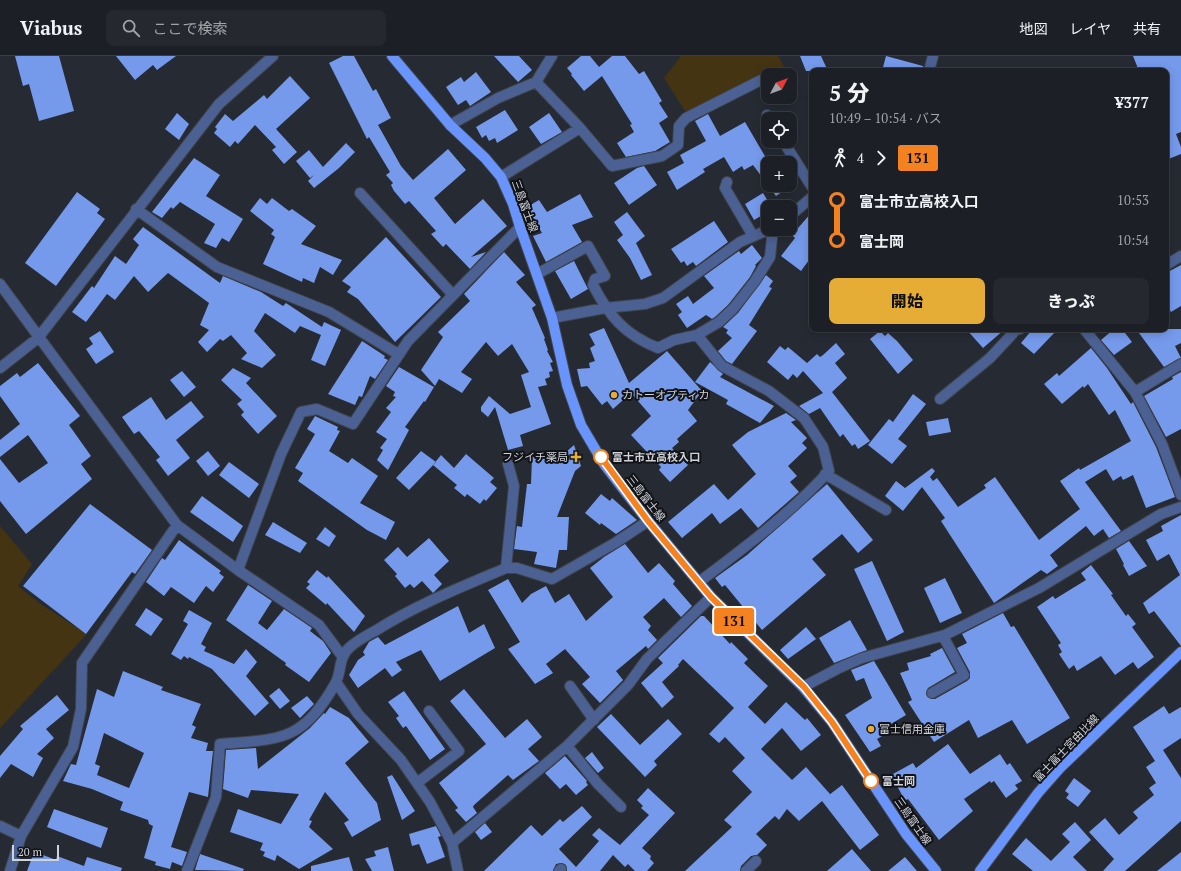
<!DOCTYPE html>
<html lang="ja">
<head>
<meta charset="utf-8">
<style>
  :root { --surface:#1c2026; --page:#25282e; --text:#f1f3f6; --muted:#a0a3a7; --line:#3a3e43; --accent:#e6ad36 }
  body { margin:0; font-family:"PT Serif","Noto Sans JP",serif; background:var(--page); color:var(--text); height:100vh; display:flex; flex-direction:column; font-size:15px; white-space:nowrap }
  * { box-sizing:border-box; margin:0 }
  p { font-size:13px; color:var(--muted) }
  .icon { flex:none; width:22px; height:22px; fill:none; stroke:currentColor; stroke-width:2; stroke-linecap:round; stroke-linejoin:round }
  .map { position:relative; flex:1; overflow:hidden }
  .details { position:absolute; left:809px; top:12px; width:360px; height:264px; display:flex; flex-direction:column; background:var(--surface); border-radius:8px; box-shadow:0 2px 10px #0003,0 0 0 1px var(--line) }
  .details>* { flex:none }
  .badge { padding:0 8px; border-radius:3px; font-size:14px; line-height:26px }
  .needle { width:26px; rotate:49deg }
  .tools { position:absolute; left:761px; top:12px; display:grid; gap:8px }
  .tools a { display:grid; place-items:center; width:36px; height:36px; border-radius:8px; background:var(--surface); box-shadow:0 2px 10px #0003,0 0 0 1px var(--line); font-size:20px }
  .scale { position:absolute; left:12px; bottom:10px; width:47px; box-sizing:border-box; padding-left:4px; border:2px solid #d0d3d9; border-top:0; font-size:11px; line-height:14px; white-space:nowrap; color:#d0d3d9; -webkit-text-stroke:3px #111317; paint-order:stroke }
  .map>.badge { position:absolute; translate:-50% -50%; box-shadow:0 0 0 2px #fff }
  .legs { display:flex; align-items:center; gap:6px; height:44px; padding:0 20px; font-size:13px }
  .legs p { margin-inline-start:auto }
  .summary { display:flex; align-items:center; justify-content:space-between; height:68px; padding:0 20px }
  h1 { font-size:22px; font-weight:800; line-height:30px }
  .primary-button { display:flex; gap:8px; margin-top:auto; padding:8px 20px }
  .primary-button a { flex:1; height:46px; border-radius:8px; background:var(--accent); color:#111; font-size:16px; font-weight:800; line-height:46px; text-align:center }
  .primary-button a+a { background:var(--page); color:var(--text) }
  ul { padding:0 20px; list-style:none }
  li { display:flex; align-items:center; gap:14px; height:40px; font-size:15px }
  li i { display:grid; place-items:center; width:6px; height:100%; margin:0 5px; background:currentColor }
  li i::after { content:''; width:10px; height:10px; margin:-5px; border:3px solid; border-radius:50%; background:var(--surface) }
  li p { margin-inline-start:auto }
  li:first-child i { background:linear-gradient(#0000 50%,currentColor 0) }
  li:last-child i { background:linear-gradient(currentColor 50%,#0000 0) }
  header { display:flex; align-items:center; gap:24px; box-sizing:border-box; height:56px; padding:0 20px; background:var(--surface); border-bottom:1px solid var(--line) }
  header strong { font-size:19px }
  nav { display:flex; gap:22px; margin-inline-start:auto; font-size:14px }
  .search { width:280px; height:36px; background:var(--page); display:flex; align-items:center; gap:10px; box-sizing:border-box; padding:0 14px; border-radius:8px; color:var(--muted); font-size:15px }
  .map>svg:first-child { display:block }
  .green { fill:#453412 }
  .building { fill:#7599eb; fill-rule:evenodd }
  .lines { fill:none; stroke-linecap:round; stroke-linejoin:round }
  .minor-casing { stroke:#41454e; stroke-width:12 }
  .major-casing { stroke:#41454e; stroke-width:12 }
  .minor { stroke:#4b6193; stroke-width:10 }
  .major { stroke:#6994fb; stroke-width:10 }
  .line-1-casing { stroke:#fff; stroke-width:9 }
  .line-1 { stroke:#f58220; stroke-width:6 }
  .poi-dot { fill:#e6ad36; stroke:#111317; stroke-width:1.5 }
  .stop-1-dot { fill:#fff; stroke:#f58220; stroke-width:2 }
  .labels { text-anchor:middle; stroke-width:4; stroke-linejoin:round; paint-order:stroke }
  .street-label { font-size:11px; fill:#d0d3d9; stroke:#111317 }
  .poi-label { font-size:11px; fill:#d0d3d9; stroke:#111317; text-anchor:start }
  .stop-label { font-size:11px; font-weight:bold; fill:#d0d3d9; stroke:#111317; text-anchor:start }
</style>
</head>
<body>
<header>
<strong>Viabus</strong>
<div class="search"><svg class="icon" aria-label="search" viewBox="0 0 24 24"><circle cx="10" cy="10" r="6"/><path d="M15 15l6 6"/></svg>ここで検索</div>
<nav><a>地図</a><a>レイヤ</a><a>共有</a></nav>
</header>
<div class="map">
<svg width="1181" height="815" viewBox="0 0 1181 815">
  <rect width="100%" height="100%" fill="#262a33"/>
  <path class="green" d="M681 0H778L784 11 687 58 664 22Z
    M0 470 32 508 18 530 39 547 87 578 0 672Z"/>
  <path class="building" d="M15 0H59L74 55 39 65 29 28 23 30Z
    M116 0H176L157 14 153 9 135 24Z
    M343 0H354L373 35 376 33 391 62 378 69 401 110 413 124 448 93 466 114 434 142 455 168 483 143 507 170 471 201 486 196 470 213 446 188 443 191 431 178 436 175 409 145 405 148 394 135 391 129 393 127 386 119 390 116 369 81 367 83 329 7Z
    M494 0H519L532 14 518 26Z
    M581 0H590L599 11 612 0H625L639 18 644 15 662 45 659 47 668 61 659 67 670 86 655 95 626 101 617 87 634 76 630 69 632 68 602 20 584 35 571 19 572 18 567 12Z
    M800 0H821L828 15H806Z
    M886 0 923 10V15H882Z
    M1133 0H1181V76L1176 78 1181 91V98L1166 104V15H1139Z
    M476 16 491 36 470 50 466 44 458 49 446 31 461 21 464 26Z
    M290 20 310 42 276 73 297 96 284 108 272 94 276 91 255 69 238 88 235 85 230 91 214 77 217 73 215 71 225 58 233 65 264 39 267 43Z
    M505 54 518 74 497 87 495 82 489 85 486 79 482 82 476 71Z
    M177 57 189 68 179 84 165 73Z
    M549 57 562 76 541 88 529 71Z
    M708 58 720 80 745 66 769 107 768 129H790V125L792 129 776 140 753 109 744 114 742 110 733 116 724 101 703 113 705 116 677 134 667 116 684 107 680 99 706 85 695 65Z
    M346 87 355 96 339 112 314 132 308 125 314 119 310 122 296 105 309 94 323 111Z
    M194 102 220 119 206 140 243 163 229 186 222 182 216 192 204 187 215 168 180 146 173 153 171 151 162 162 152 156Z
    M644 110 657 129 629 149 614 127 637 112Z
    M77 136 100 153 97 157 105 163 56 230 25 207Z
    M763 137 771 150 768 151V156L754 164 745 148Z
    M580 138 593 161 572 169 582 186 546 206 533 180 542 177 527 151 539 144 547 156Z
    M260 142 267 148 272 142 289 155 292 153 316 170 301 188 342 204 333 219 320 211 314 227 303 222 302 226 263 208 275 181 271 178 274 174 250 155Z
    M627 156 645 180 636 187 652 219 641 224 630 202 617 184 623 179 614 166Z
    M812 156V200L801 215 781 200 795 182 792 179Z
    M714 165 728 186 696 210 693 206 687 210 684 205 681 207 671 193Z
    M143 171 220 227 223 220 261 236 283 250 286 247 322 271 324 266 341 274 325 310 311 304 321 279 300 270 295 277 265 257 254 275 276 299 262 312 241 303 247 297 231 279 223 285 220 283 207 296 198 286 209 274 200 269 209 247 168 217 148 236 134 220 115 244 107 238 86 266 72 256 92 230 94 232 115 200 126 208 139 189 133 183Z
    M386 181 441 241 395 286 358 243 347 236 351 231 342 225Z
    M752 189 762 202 755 209 756 210 750 221 728 249 715 261 712 263 706 259 687 272 678 259 682 256 676 248 688 240 693 248 714 232 704 220 739 195 741 198Z
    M504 196 525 219 516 226 536 249 532 252 545 282 544 283 548 294 547 295 553 306 550 307 553 315 549 316 550 321 545 323 547 329 538 331 551 368 520 379 523 390 508 394 495 351 488 361 481 355V351L489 340 510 358 531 351 521 319 529 316 512 288 498 300 486 286 461 316 472 323 462 337 439 323 435 330 421 314 443 281 438 276 470 245 464 238Z
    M574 205 588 233 571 243 555 215Z
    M1181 209V250L1171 256 1166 248V217Z
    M766 219 773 225 769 231 772 232 749 269 757 275 732 308 726 305 718 295 732 282 726 277 728 274 723 271 738 257Z
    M604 272 629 327 667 295 702 335 688 354 697 365 677 383 679 386 672 392 688 409 670 426 659 414 661 411 631 379 651 360 631 337 613 353 607 345 602 349 587 330 581 331 577 313 590 312 589 307 595 305 590 292 595 289 589 278Z
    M966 273H1005L983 292Z
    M1038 273H1058L1034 298 1021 287 1031 275Z
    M1114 273H1122L1132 286 1114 299 1101 284Z
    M1136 273H1181V287L1175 290 1181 302 1164 311Z
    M100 275 114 296 96 308 86 293 93 288 89 282Z
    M880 275 885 280 888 277 897 285 913 304 898 318 870 283Z
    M362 285 385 300 384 302 388 304 375 323 370 320 362 341 359 340 355 349 328 338Z
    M836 287 845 298 835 307 847 322 832 336 870 385 858 393 855 388 852 390 843 378 840 381 820 352 809 358 799 350 823 337 803 315 797 322 793 318 788 324 767 306 780 290 785 294 788 291 807 307 817 298 820 301 823 299Z
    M1091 292 1107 312 1131 348 1133 346 1156 391 1175 441 1146 452 1133 419 1123 424 1121 420 1113 425 1106 413 1085 426 1121 475 1109 482 1103 473 1094 480 1086 470 1050 499 1058 510 1047 518 1041 514 994 547 941 465 945 462 922 431 903 455 885 440 896 425 905 432 932 412 935 415 930 421 933 425 937 422 958 451 986 432 984 429 995 421 1039 484 1080 453 1060 425 1079 412 1080 414 1131 385 1115 354 1109 359 1088 328 1084 332 1083 330 1062 348 1044 328 1057 317 1059 320Z
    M710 306 723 318 720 321 774 350 760 367 726 348 728 344 695 326Z
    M38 307 80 360 69 369 91 400 81 408 92 423 26 478 0 445V403L19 427 48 407 28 379 0 401V384L20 368 0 340V330L17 317 20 321Z
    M399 311 434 331 425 346 424 345 405 371 409 374 388 414 377 404 383 394 380 392 387 383 376 376 391 356 386 352 396 341 393 340 395 336 386 330Z
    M233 312 251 322 246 327 277 360 258 378 241 359 244 356 237 348 242 344 221 324Z
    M182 315 196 331 184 341 170 324Z
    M1181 316V373L1166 381 1144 340 1173 323 1172 321Z
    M913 338 926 348 898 383 907 390 892 408 868 389 889 363 893 366Z
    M151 341 166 364 191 345 204 361 176 384 190 402 168 420 156 404 160 401 139 375 134 378 122 361Z
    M786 357 796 364 791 366 807 382 802 387 807 392 788 410 797 420 790 426 799 436 758 472 741 452 720 468 712 457 682 482 668 466 714 428 728 444 756 418 732 389 748 376Z
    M315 360 338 371 337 374 340 375 329 395 348 407 352 402 378 420 360 447 395 466 386 484 367 474 298 425 303 417 295 412 315 378 307 373Z
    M948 362 951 376 929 380 926 366Z
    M574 389 581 410 575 415 557 461H569L567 494H559L556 512 534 508 537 496 514 493 517 470 522 471 527 428H531L532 401 558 403Z
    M208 395 220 410 208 420 196 405Z
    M421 395 436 406 409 434 396 422Z
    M466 398 494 422 490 426 497 432 486 445 484 443 480 448 467 438 465 441 454 432 457 429 433 409 441 399 454 412Z
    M229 406 259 428 249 442 219 419Z
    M827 428 873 484 858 497 842 478 812 503 826 519 762 574 725 529 722 531 715 522 747 499Z
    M601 438 610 445 612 442 637 464 616 478 601 467 600 469 585 457Z
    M202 440 243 470 233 486 190 456Z
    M90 448 152 494 135 518 132 516 86 578 23 530Z
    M1181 459V590L1154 555 1149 558 1143 547 1180 519 1169 498 1157 505 1146 484 1163 475 1161 470Z
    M273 466 307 487 300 497 265 479Z
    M325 471 336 480 329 491 316 483Z
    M429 482 449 505 434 519 442 528 433 537 422 525 414 532 410 528 405 532 395 520 397 518 384 504 398 491 407 501Z
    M179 484 221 515 219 517 224 521 213 536 206 530 194 547 171 531 164 540 146 526 162 502 165 504Z
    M1129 485 1147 510 1129 520 1123 509 1124 508 1116 493Z
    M625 488 648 517 659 507 675 525 673 528 692 550 681 561 664 542 643 561 651 570 648 574 657 584 648 593 646 590 616 615 623 624 600 647 582 628 590 621 565 593 546 608 553 617 535 628 508 593 520 586 488 534 508 523 522 547 531 538 546 530 555 547 569 538 586 565 613 541 590 512 604 501Z
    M872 505 904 576 887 585 854 513Z
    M1091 509 1113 538 1111 539 1126 560 1128 558 1136 568 1132 571 1154 601 1138 613 1133 606 1115 619 1101 600 1077 615 1074 609 1069 613 1059 598 1062 596 1058 589 1061 587 1037 551 1053 540 1055 543 1086 524 1081 517Z
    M317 514 327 522 328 520 365 560 354 576 327 547 326 549 306 532 310 528 307 526Z
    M945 522 962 557 940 567 924 532Z
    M248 529 272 545 258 567 267 574 284 553 312 572 310 575 323 585 331 597 309 626 285 609 286 607 226 564Z
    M458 550 469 577 484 568 495 592 440 625 421 594 396 606 402 614 392 621 385 612 358 632 349 619 358 604 365 599 363 596 369 586 378 581 385 589Z
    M146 552 163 563 151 580 135 569Z
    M189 554 212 567 201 588 206 591 204 595 234 608 246 593 257 606 246 620 269 647 255 660 212 613 189 601 188 603 184 600 181 604 171 598 188 568 183 565Z
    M1003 557 1011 571 1014 570 1070 662 1027 688 1012 664 978 682 969 664 934 686 908 646 912 644 900 617 909 614 907 607 931 600 930 598 942 592 955 616 928 632 926 637 927 640 932 643H935L967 625 970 622V616L957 592 967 587 962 578Z
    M701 560H704L730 588 731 586 748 603 744 607 768 630 748 651 765 668 786 646 805 664 807 662 821 679 801 695 782 672 761 693 792 724 806 711 830 738 829 739 842 729 879 779 860 794 822 745 799 765 787 753 779 764 775 760 756 778 767 789 757 799 751 800 741 810 740 815H685L732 771 724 764 752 736 732 715 745 702 725 681 719 687 709 678 734 652 726 644 683 603 678 609 679 610 662 626 674 641 662 652 641 627 663 607 658 602Z
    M850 564 867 594 834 607 819 582Z
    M806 571 816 583 788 603 780 594Z
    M874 605 906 659 886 671 889 676 877 683 881 690 870 696 845 659 872 642 864 622 856 625 851 614Z
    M123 615 163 631 161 634 201 648 192 669 196 671 191 682 208 687 206 695H213L208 741 189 736 171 791 187 796 182 810 172 806 170 813 155 809 156 806 144 802 153 770 149 768 148 764 120 754 123 746 92 733 63 725 71 708 76 709 97 633 114 641ZM104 677 144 697 129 732 97 719 100 710 95 708Z
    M279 632 290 645 280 653 269 640Z
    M464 633 505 682 527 663 542 681 528 693 539 705 513 724 508 719 474 749 473 751 477 757 466 766 455 754 458 752 439 727 486 688 450 645Z
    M404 635 445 693 430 704 406 670 403 672 396 662 399 660 388 646Z
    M57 639 69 654 46 673 54 682 37 698 43 702 33 721 11 708 0 722V700L23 673 20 670Z
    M307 640 314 648 300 662 291 652Z
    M1164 650 1169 658 1181 651V682L1163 694 1181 722V765L1125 815H1103L1114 803 1089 776 1105 762 1119 779 1138 762 1133 756 1154 739 1149 732 1156 727 1146 711 1155 705 1133 671Z
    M330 651 349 662 369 686 345 707 377 747 381 764 352 781 344 767 349 764 325 736 309 764 312 765 309 771 333 793 299 813 277 799 275 805 263 800 265 796 260 794 263 787 230 776 238 753 281 768 299 738 251 734 248 742 223 733 226 694 256 692 258 713 310 672 324 657 325 658Z
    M611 658 640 689 668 663 682 678 654 705 657 709 645 721 597 671Z
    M948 688 970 718 1000 698 1007 709 1010 707 1022 725 1015 729 1018 733 1006 742 994 725 991 727 990 725 964 743 973 755 939 784 908 743 906 744 902 739 891 719 913 707 916 712Z
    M592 696 604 712 598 717 585 702Z
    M565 700 587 725 586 726 588 729 576 739 566 728 560 733 545 717Z
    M392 719 415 755 402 764 387 721Z
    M1074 722 1091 735 1078 751 1066 742 1069 738 1065 735Z
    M648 732 675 757 642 792 651 800 650 803 654 807 647 815H635L628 808 625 811 613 799 600 815H567L566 809 562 807 556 808 553 815H484L531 769 542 780 560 763 563 766 582 750 592 761 559 793 576 811 599 785 592 779 599 772 620 789 649 759 641 752 643 750 637 744Z
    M54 753 108 772 101 792 47 771Z
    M1075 766 1091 784 1073 801 1087 815H1033L1012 798 1026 782 1051 805 1070 786 1062 778Z
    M485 767 492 776 481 784 475 776Z
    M436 770 441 780 438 781 445 801 427 808 419 788 412 790 409 778Z
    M388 791 394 815H372L365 803 376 800 374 795Z
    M852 793 871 815H827Z
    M1181 796V815H1157Z
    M38 797 56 804 57 800 84 810 87 801 122 812 121 815H27L33 799 36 800Z
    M200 798 244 813 243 815 195 814Z
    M349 801 353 815H311V810Z
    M905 801 917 815H888Z"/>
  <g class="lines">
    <g class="minor-casing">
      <path id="minor" d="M929 15 933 0
        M536 26 552 0
        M767 59 769 63
        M450 69 498 42 536 26 580 72 612 110 662 100 678 89 679 70 686 62 761 24
        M783 85 812 131
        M501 121 580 72
        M727 126 725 132 753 180
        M360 137 453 239
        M136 153 217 211 329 256 398 298
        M790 160 812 141
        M1166 209 1181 200
        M537 218 588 190 605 220 595 223 593 229C609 260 625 279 658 292L674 284 697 279
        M0 228 177 469 238 514 319 569 342 600
        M552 262 605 252 645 248 663 242 740 186 770 173
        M1084 273 1135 336 1162 388 1181 439
        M0 312 38 282 219 48 273 0
        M1135 336 1181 308
        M940 343 990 302 1016 274 1020 273
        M825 418 886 454
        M506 512 514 430 508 408
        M238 514 281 398 301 356 317 353 353 368 408 285 520 171
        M699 526C744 492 791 457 829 415L823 391 804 362 769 335 722 310 697 279 719 266 733 253 755 225 770 201 773 173
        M336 626 358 658 401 704 430 746 452 787 458 815
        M570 630 594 664
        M803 631 839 612 862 602 945 579 1039 532 1161 458 1181 451
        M932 637 964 619 943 580
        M567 690 598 728 621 751
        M417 727 459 695 429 655
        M0 770 21 780
        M452 787 567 690 628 629 647 603 711 541
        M10 815 21 780 73 691 81 653 82 607 177 469
        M187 815 216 741 220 688C281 683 302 686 335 628 342 616 338 602 349 592 356 585 366 580 375 575 416 549 461 531 506 512H517L552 523 615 487 648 465
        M559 815 561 813
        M746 815 756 805"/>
    </g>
    <g class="major-casing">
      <path id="major" d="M392 0 450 69 485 102 501 121 513 148 520 171 552 262 567 329 581 369 604 408 648 465 711 541 803 631 832 666 906 778 936 815
        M980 815 1038 737 1060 712 1181 596"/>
    </g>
    <use href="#minor" class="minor"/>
    <use href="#major" class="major"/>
  </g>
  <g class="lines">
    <g class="line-1-casing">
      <path id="line-1" d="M601 401 648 465 711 541 804 631 832 666 871 725"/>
    </g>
    <use href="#line-1" class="line-1"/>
  </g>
  <g class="poi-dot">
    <circle cx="614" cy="339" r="4"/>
    <path d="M574 395h4v4h4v4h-4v4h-4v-4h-4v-4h4z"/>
    <circle cx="871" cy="673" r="4"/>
  </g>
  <g class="stop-1-dot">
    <circle cx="601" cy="401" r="7"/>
    <circle cx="871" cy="725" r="7"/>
  </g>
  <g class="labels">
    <g class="street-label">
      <text transform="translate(525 150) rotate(70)" y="4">三島富士線</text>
      <text transform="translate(646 442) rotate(52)" y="4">三島富士線</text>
      <text transform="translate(1066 692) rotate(-46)" y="4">富士富士宮由比線</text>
      <text transform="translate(913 765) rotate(55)" y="4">三島富士線</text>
    </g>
    <g class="poi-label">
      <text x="622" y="343">カトーオプティカ</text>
      <text x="568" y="405" text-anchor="end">フジイチ薬局</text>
      <text x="879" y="677">富士信用金庫</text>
    </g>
    <g class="stop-label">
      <text x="612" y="405">富士市立高校入口</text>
      <text x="882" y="729">富士岡</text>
    </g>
  </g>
</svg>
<div class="tools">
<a><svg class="needle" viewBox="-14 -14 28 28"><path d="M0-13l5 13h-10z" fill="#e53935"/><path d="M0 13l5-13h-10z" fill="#a0a3a7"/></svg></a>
<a><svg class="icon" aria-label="locate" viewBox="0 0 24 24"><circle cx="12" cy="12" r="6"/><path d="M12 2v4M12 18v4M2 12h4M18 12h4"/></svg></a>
<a>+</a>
<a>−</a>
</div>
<div class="scale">20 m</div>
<b class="badge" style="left:734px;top:565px;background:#f58220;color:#111">131</b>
<section class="details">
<div class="summary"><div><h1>5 分</h1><p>10:49 – 10:54 · バス</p></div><b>¥377</b></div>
<div class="legs"><svg class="icon" aria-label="walk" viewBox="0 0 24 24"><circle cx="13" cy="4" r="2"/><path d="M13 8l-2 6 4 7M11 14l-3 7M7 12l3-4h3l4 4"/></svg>4<svg class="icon" aria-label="forward" viewBox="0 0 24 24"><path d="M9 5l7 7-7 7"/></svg><b class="badge" style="background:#f58220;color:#111">131</b></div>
<ul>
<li><i style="color:#f58220"></i><b>富士市立高校入口</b><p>10:53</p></li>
<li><i style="color:#f58220"></i><b>富士岡</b><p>10:54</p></li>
</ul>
<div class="primary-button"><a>開始</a><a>きっぷ</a></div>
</section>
</div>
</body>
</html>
